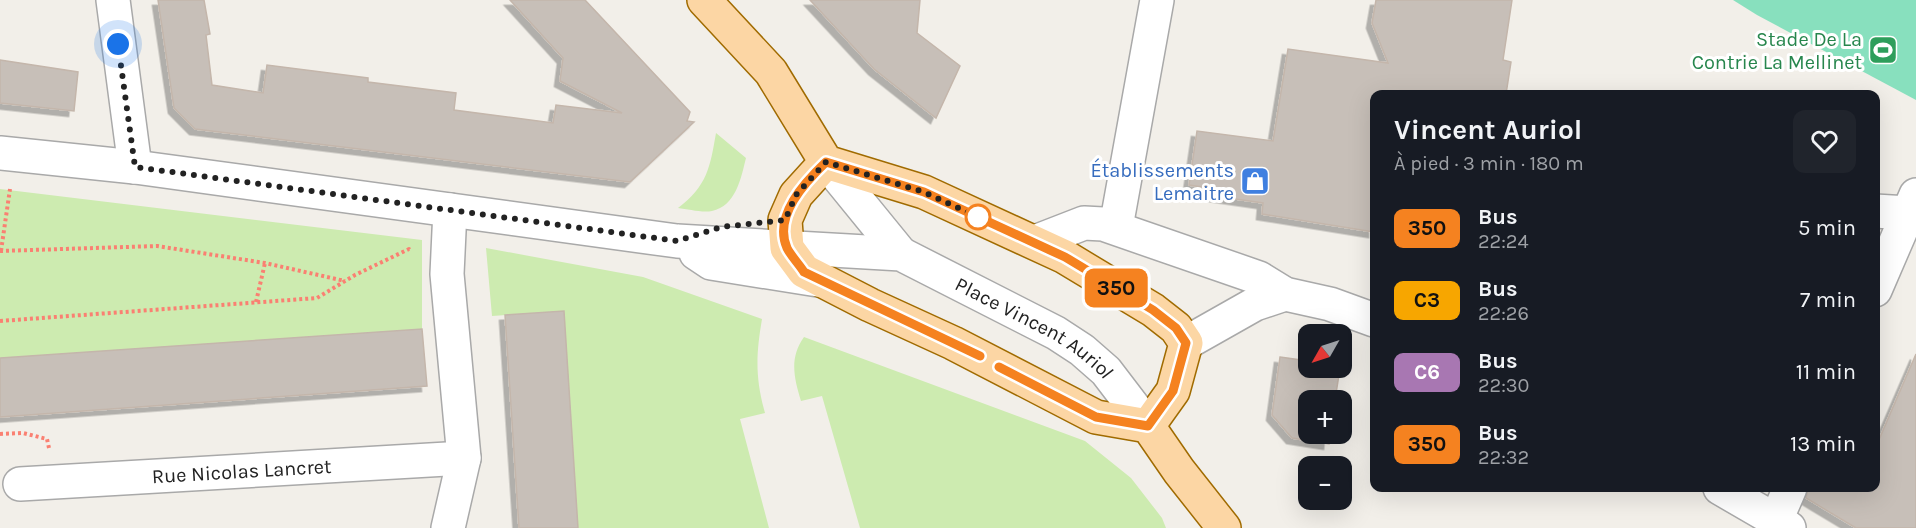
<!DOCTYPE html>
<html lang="fr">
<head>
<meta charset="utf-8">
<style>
  :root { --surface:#171b24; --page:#20242c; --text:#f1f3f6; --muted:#9ea1a6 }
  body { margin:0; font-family:Karla,sans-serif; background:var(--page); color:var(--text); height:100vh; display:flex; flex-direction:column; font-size:22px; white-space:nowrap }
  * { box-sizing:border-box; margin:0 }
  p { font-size:20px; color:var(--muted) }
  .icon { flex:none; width:33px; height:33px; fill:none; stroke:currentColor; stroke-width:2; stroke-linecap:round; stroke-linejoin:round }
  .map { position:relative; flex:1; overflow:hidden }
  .details { position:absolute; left:1370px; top:90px; width:510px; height:402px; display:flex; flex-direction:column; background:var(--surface); border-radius:12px; box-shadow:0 6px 24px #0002 }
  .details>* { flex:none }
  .badge { padding:0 12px; border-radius:9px; font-size:21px; line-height:39px }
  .needle { width:39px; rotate:231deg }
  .controls { position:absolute; left:1298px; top:324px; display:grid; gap:12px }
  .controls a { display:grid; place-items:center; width:54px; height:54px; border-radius:12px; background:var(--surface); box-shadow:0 6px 24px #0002; font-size:30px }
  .you { position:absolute; width:30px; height:30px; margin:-15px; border:4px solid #fff; border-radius:50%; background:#1a73e8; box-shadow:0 0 0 9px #1a73e833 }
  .map>.badge { position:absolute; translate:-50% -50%; box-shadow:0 0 0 3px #fff }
  .round { display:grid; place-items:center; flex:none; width:63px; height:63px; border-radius:12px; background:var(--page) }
  .overview { display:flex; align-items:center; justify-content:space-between; height:102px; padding:0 24px }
  h1 { font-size:28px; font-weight:700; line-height:45px }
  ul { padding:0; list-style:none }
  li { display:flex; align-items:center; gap:18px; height:72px; padding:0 24px }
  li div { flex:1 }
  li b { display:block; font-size:22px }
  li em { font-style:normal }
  li .badge { min-width:66px; font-weight:700; text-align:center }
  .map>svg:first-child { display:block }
  .grass { fill:#cdebb0 }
  .pitch { fill:#88e0be }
  .building { fill:#c7bfb8; stroke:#c4b6ab; stroke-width:1.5; filter:url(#shadow) }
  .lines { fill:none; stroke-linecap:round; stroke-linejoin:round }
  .minor-casing { stroke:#a9a9a9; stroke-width:36 }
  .major-casing { stroke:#a06b00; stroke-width:36 }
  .path { stroke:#fa8072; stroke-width:4; stroke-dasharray:3 3; stroke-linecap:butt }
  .minor { stroke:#fff; stroke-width:33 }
  .major { stroke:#fcd6a4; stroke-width:33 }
  .line-casing { stroke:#fff; stroke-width:14 }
  .line { stroke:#f58220; stroke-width:9 }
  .walk { stroke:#222; stroke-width:6; stroke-dasharray:0 10.8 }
  .stop-dot { fill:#fff; stroke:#f58220; stroke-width:3 }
  .labels { text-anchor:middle; stroke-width:6; stroke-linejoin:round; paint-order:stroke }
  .leisure-label { font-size:20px; fill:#27864d; stroke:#fff; text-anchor:end }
  .shop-label { font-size:20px; fill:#366cbe; stroke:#fff; text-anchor:end }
  .street-label { font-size:20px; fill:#222; stroke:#fff }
</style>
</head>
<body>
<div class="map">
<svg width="1916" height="528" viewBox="0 0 1916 528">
  <defs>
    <filter id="shadow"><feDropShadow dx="-5.5" dy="5.5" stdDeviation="0" flood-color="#0004"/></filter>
  </defs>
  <rect width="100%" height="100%" fill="#f2efe9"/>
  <path class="grass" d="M716 133 746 158C741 178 736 206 712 211 702 213 688 209 678 208 707 186 710 168 716 133Z
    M0 189 422 240V329L0 358Z
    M486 248 643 277 762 319C756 355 755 377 765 413L740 419 769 528H578L563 311 492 316Z
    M804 337 1085 441 1131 478 1162 518 1166 528H860L822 396 801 401C794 378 789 358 804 337Z"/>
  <path class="pitch" d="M1733 0H1916V100L1757 15Z"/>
  <path class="building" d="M158 0H204L210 34 206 35 212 85 263 93 267 65 368 78V82L456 93 454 110 553 123 556 105 622 113 560 81 563 58 510 0H585L690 112 687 121 694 122 630 182 195 129 174 108Z
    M810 0H920L917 33 960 66 936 118 874 69Z
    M1376 0H1512L1503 60 1511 62 1506 94H1374V232L1262 214 1263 203 1207 195 1209 188 1189 185 1197 131 1273 141 1288 49 1388 63 1372 23Z
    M0 60 78 72 74 111 0 103Z
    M564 311 578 528H519L505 315Z
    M422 329 427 386 0 417V358Z
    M1916 354V528H1856L1806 498 1808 488H1875V449Z
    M1280 357 1308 361V368H1340L1335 400H1308V434H1330L1329 444 1292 438 1272 415Z"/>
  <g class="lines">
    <g class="minor-casing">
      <g id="minor">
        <path d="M113 0 135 167"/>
        <path id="s1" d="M0 153 135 167 677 241 901 254 1056 333 1082 350 1106 371 1148 426"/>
        <path d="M826 162 901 254"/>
        <path d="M1875 211 1908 213"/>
        <path d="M1116 227 1157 0"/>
        <path d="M1035 242 1084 223 1103 224 1259 278 1285 294 1330 304 1374 320"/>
        <path d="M696 253 711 263 818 280"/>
        <path d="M1875 290 1916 195"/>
        <path d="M1186 343 1255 304 1285 294"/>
        <path id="s2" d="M20 484 464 458"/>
        <path d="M1720 488 1789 528"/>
        <path d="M1776 520 1790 488"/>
        <path d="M448 528 464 458 447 274 450 210"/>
      </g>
    </g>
    <g class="major-casing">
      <path id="major" d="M704 0 771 72 826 162 924 192 1065 257 1153 310 1176 328 1186 343 1173 391 1148 426
        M826 162 796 195 785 220 787 248 804 271 870 305 953 343 1096 417 1148 426 1179 471 1224 528"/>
    </g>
    <path class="path" d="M0 251 157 246 265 263 345 281
      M1 251 10 189
      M256 302 265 263
      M0 321 317 298 355 275 409 249 411 251
      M0 434 23 433 47 439 49 448"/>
    <use href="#minor" class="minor"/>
    <use href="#major" class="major"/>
  </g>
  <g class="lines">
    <g class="line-casing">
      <path id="line" d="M980 356 804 272C799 264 791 256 787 248 773 216 805 182 826 162L924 192 1065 257 1153 310 1176 328 1186 343 1173 391 1148 426 1096 417 999 367"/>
    </g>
    <use href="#line" class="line"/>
    <path class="walk" d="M118 44 135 167 677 241 721 227 785 220 796 195 826 162 924 192 984 220 978 217"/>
  </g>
  <defs>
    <g id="stadium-square" transform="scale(1.5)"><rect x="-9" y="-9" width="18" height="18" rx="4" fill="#2e9e5b" stroke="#fff"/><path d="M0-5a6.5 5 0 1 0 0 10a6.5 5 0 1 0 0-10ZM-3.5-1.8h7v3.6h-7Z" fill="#fff"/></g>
    <g id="shop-square" transform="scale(1.5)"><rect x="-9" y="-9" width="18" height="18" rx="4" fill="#3f7fe0" stroke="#fff"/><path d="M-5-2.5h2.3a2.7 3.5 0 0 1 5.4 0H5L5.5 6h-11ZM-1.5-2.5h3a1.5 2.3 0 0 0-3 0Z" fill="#fff"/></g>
  </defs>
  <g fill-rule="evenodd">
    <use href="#stadium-square" x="1883" y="50"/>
    <use href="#shop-square" x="1255" y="181"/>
  </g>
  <circle class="stop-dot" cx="978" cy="217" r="12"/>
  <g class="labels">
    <g class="leisure-label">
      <text x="1862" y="46">Stade De La<tspan x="1862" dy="23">Contrie La Mellinet</tspan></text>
    </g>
    <g class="shop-label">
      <text x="1234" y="177">Établissements<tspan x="1234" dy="23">Lemaitre</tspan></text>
    </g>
    <g class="street-label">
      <text dy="7" stroke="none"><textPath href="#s1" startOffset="1060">Place Vincent Auriol</textPath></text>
      <text dy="7" stroke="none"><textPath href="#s2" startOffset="222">Rue Nicolas Lancret</textPath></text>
    </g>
  </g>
</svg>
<div class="controls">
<a><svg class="needle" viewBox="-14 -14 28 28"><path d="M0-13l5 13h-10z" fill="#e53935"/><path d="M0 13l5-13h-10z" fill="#9ea1a6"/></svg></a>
<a>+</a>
<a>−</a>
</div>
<div class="you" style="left:118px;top:44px"></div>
<b class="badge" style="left:1116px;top:288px;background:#f58220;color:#111">350</b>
<section class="details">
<div class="overview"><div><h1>Vincent Auriol</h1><p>À pied · 3 min · 180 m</p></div><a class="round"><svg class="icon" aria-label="heart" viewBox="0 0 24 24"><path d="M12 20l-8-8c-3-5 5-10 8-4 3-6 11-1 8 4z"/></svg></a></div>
<ul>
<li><span class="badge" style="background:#f58220;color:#111">350</span><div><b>Bus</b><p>22:24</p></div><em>5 min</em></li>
<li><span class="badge" style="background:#f7a600;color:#111">C3</span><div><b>Bus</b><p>22:26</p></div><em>7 min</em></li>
<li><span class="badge" style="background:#a877b2;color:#fff">C6</span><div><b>Bus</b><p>22:30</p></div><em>11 min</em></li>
<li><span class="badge" style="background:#f58220;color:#111">350</span><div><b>Bus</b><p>22:32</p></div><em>13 min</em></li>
</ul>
</section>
</div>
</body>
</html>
